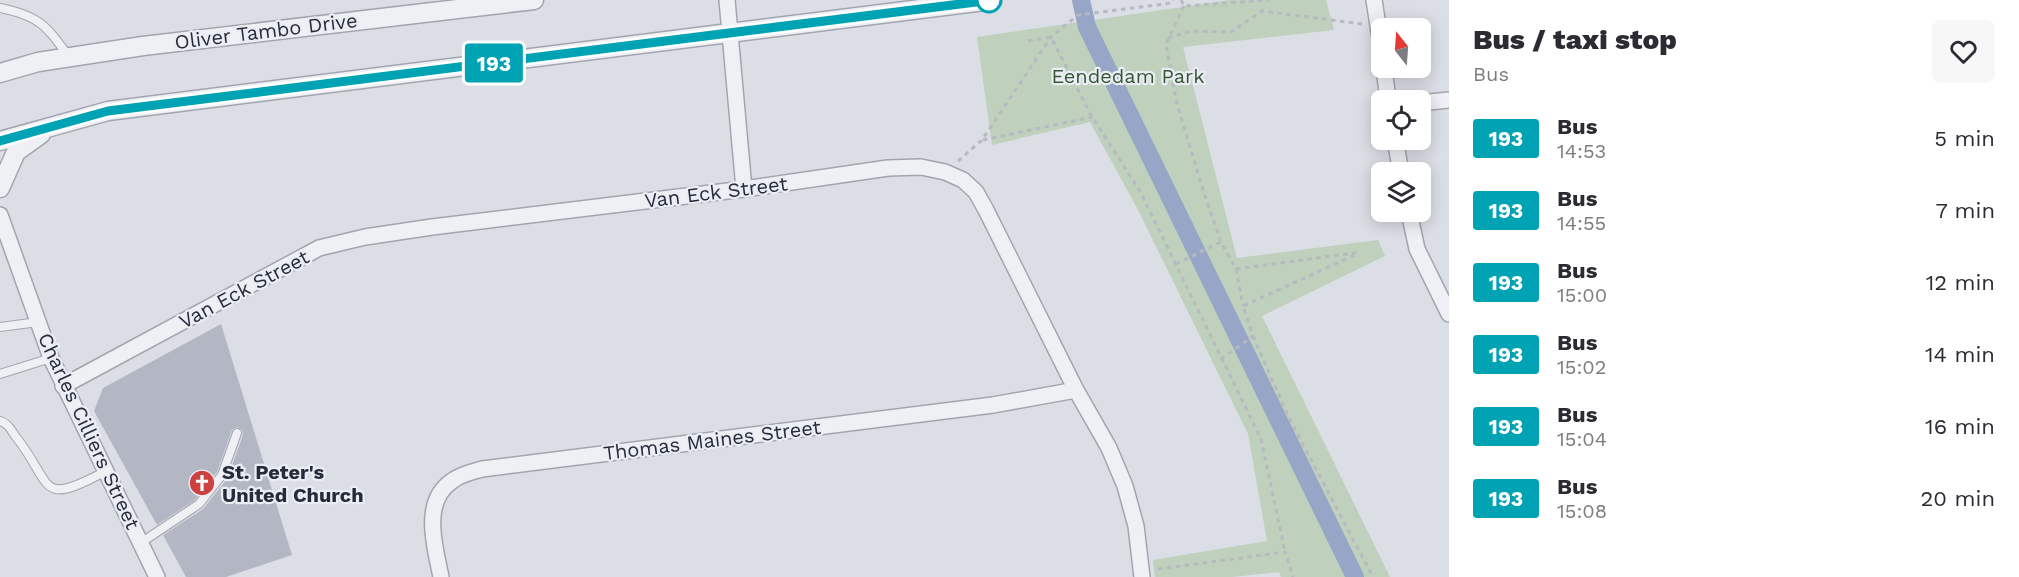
<!DOCTYPE html>
<html lang="en">
<head>
<meta charset="utf-8">
<style>
  :root { --surface:#fff; --page:#f7f7f7; --text:#2b2b33; --muted:#7c7c81 }
  body { margin:0; font-family:"Work Sans",sans-serif; background:var(--page); color:var(--text); height:100vh; display:flex; flex-direction:column; font-size:22px; white-space:nowrap }
  * { box-sizing:border-box; margin:0 }
  p { font-size:20px; color:var(--muted) }
  .icon { flex:none; width:33px; height:33px; fill:none; stroke:currentColor; stroke-width:2; stroke-linecap:round; stroke-linejoin:round }
  .map { position:relative; flex:1; overflow:hidden }
  .side { display:flex; flex-direction:column; background:var(--surface); width:570px }
  .side>* { flex:none }
  .badge { padding:0 12px; border-radius:4px; font-size:21px; line-height:39px }
  .needle { width:39px; rotate:343deg }
  .tools { position:absolute; left:1371px; top:18px; display:grid; gap:12px }
  .tools a { display:grid; place-items:center; width:60px; height:60px; border-radius:9px; background:var(--surface); box-shadow:0 3px 15px #0003; font-size:30px }
  .map>.badge { position:absolute; translate:-50% -50%; box-shadow:0 0 0 3px #fff }
  .round { display:grid; place-items:center; flex:none; width:63px; height:63px; border-radius:9px; background:var(--page) }
  .summary { display:flex; align-items:center; justify-content:space-between; height:102px; padding:0 24px }
  h1 { font-size:28px; font-weight:800; line-height:45px }
  ul { padding:0; list-style:none }
  li { display:flex; align-items:center; gap:18px; height:72px; padding:0 24px }
  li div { flex:1 }
  li b { display:block; font-size:22px }
  li em { font-style:normal }
  li .badge { min-width:66px; font-weight:700; text-align:center }
  main { display:flex; flex:1; min-height:0 }
  .map>svg:first-child { display:block }
  .green { fill:#bfd0bd }
  .lines { fill:none; stroke-linecap:round; stroke-linejoin:round }
  .canal { stroke:#97a6c6; stroke-width:18 }
  .building { fill:#b3b7c3 }
  .service-casing { stroke:#a2a5b0; stroke-width:10 }
  .minor-casing { stroke:#a2a5b0; stroke-width:18 }
  .tertiary-casing { stroke:#a2a5b0; stroke-width:21 }
  .path { stroke:#b7b9c0; stroke-width:3; stroke-dasharray:4.5 4.5; stroke-linecap:butt }
  .service { stroke:#eff0f4; stroke-width:8 }
  .minor { stroke:#eff0f4; stroke-width:15 }
  .tertiary { stroke:#eff0f4; stroke-width:18 }
  .line-casing { stroke:#fff; stroke-width:14 }
  .line { stroke:#00a3b4; stroke-width:9 }
  .stop-dot { fill:#fff; stroke:#00a3b4; stroke-width:3 }
  .labels { text-anchor:middle; stroke-width:4.5; stroke-linejoin:round; paint-order:stroke }
  .street-label { font-size:20px; fill:#262b3c; stroke:#ebedf4 }
  .park-label { font-size:20px; fill:#355734; stroke:#ebedf4 }
  .poi-label { font-size:20px; font-weight:bold; fill:#262b3c; stroke:#ebedf4; text-anchor:start }
</style>
</head>
<body>
<main>
<div class="map">
<svg width="1449" height="577" viewBox="0 0 1449 577">
  <rect width="100%" height="100%" fill="#dcdee6"/>
  <path class="green" d="M1230 0H1326L1334 30 1183 47 1237 258 1378 240 1385 256 1262 316 1390 577H1281L1279 572 1232 577H1155L1153 560 1267 541 1248 434 1138 210 1090 122 992 145 977 37Z"/>
  <g class="lines">
    <path class="canal" d="M1081 0 1087 27 1355 577"/>
  </g>
  <path class="building" d="M221 324 292 555 226 577H186L163 535 203 509 227 479 243 435 242 430 237 427 232 430 217 472 195 500 157 525 94 411 103 388Z"/>
  <g class="lines">
    <g class="service-casing">
      <path id="service" d="M0 8C39 16 46 25 69 57
        M0 327 38 322
        M0 374 51 358
        M0 421C8 423 11 430 16 437 54 485 37 508 106 471
        M142 542 199 504 222 475 237 433"/>
    </g>
    <g class="minor-casing">
      <path id="minor" d="M727 0 744 189
        M1374 0 1382 51
        M1384 68 1388 100
        M1420 103 1449 100
        M1395 140 1401 172
        M1409 212 1417 249 1449 314
        M0 215 51 358 157 577
        M63 386 319 248 365 237 432 227 744 189 888 168 921 167 945 172 963 180 976 192 986 210 1076 390 1109 448 1125 486 1136 526 1142 577
        M441 577C435 547 421 502 452 481 461 474 472 472 482 469L993 405 1076 390"/>
    </g>
    <g class="tertiary-casing">
      <path id="tertiary" d="M0 73 38 62 143 46 534 0
        M0 141 108 111 992 0
        M0 188 16 152 41 134"/>
    </g>
    <path class="path" d="M1181 0 1184 6 1269 0
      M1184 6 1166 44 1176 100 1203 190 1221 242
      M1168 38 1191 31 1231 32 1262 11 1362 24
      M1028 41 1051 37 1092 117 1140 191 1261 439 1285 552
      M983 140 1092 117
      M958 161 982 140 1051 37 1078 15 1172 3 1173 0
      M1176 264 1221 242 1236 269 1361 252
      M1236 269 1243 306
      M1253 336 1288 416 1373 577
      M1221 359 1253 336 1243 306 1357 254
      M1158 569 1285 552 1293 577"/>
    <use href="#service" class="service"/>
    <use href="#minor" class="minor"/>
    <use href="#tertiary" class="tertiary"/>
  </g>
  <g class="lines">
    <g class="line-casing">
      <path id="line" d="M0 141 108 111 992 0"/>
    </g>
    <use href="#line" class="line"/>
  </g>
  <defs>
    <g id="church-disc" transform="scale(1.35)"><circle r="9.5" fill="#cb4241" stroke="#ebedf4"/><path d="M-1.2-6h2.4v3.5h3.3v2.4h-3.3V6h-2.4V-.1h-3.3v-2.4h3.3Z" fill="#fff"/></g>
  </defs>
  <g fill-rule="evenodd">
    <use href="#church-disc" x="202" y="483"/>
  </g>
  <circle class="stop-dot" cx="989" cy="0" r="12"/>
  <g class="labels">
    <g class="street-label">
      <text transform="translate(266 31) rotate(-7)" y="7">Oliver Tambo Drive</text>
      <text transform="translate(716 192) rotate(-7)" y="7">Van Eck Street</text>
      <text transform="translate(244 289) rotate(-28)" y="7">Van Eck Street</text>
      <text transform="translate(89 431) rotate(65)" y="7">Charles Cilliers Street</text>
      <text transform="translate(712 440) rotate(-7)" y="7">Thomas Maines Street</text>
    </g>
    <g class="park-label">
      <text x="1128" y="83">Eendedam Park</text>
    </g>
    <g class="poi-label">
      <text x="222" y="479">St. Peter's<tspan x="222" dy="23">United Church</tspan></text>
    </g>
  </g>
</svg>
<div class="tools">
<a><svg class="needle" viewBox="-14 -14 28 28"><path d="M0-13l5 13h-10z" fill="#e53935"/><path d="M0 13l5-13h-10z" fill="#7c7c81"/></svg></a>
<a><svg class="icon" aria-label="locate" viewBox="0 0 24 24"><circle cx="12" cy="12" r="6"/><path d="M12 2v4M12 18v4M2 12h4M18 12h4"/></svg></a>
<a><svg class="icon" aria-label="layers" viewBox="0 0 24 24"><path d="M12 4l9 5-9 5-9-5zM3 14l9 5 9-5"/></svg></a>
</div>
<b class="badge" style="left:494px;top:63px;background:#00a3b4;color:#fff">193</b>
</div>
<section class="side">
<div class="summary"><div><h1>Bus / taxi stop</h1><p>Bus</p></div><a class="round"><svg class="icon" aria-label="heart" viewBox="0 0 24 24"><path d="M12 20l-8-8c-3-5 5-10 8-4 3-6 11-1 8 4z"/></svg></a></div>
<ul>
<li><span class="badge" style="background:#00a3b4;color:#fff">193</span><div><b>Bus</b><p>14:53</p></div><em>5 min</em></li>
<li><span class="badge" style="background:#00a3b4;color:#fff">193</span><div><b>Bus</b><p>14:55</p></div><em>7 min</em></li>
<li><span class="badge" style="background:#00a3b4;color:#fff">193</span><div><b>Bus</b><p>15:00</p></div><em>12 min</em></li>
<li><span class="badge" style="background:#00a3b4;color:#fff">193</span><div><b>Bus</b><p>15:02</p></div><em>14 min</em></li>
<li><span class="badge" style="background:#00a3b4;color:#fff">193</span><div><b>Bus</b><p>15:04</p></div><em>16 min</em></li>
<li><span class="badge" style="background:#00a3b4;color:#fff">193</span><div><b>Bus</b><p>15:08</p></div><em>20 min</em></li>
</ul>
</section>
</main>
</body>
</html>
